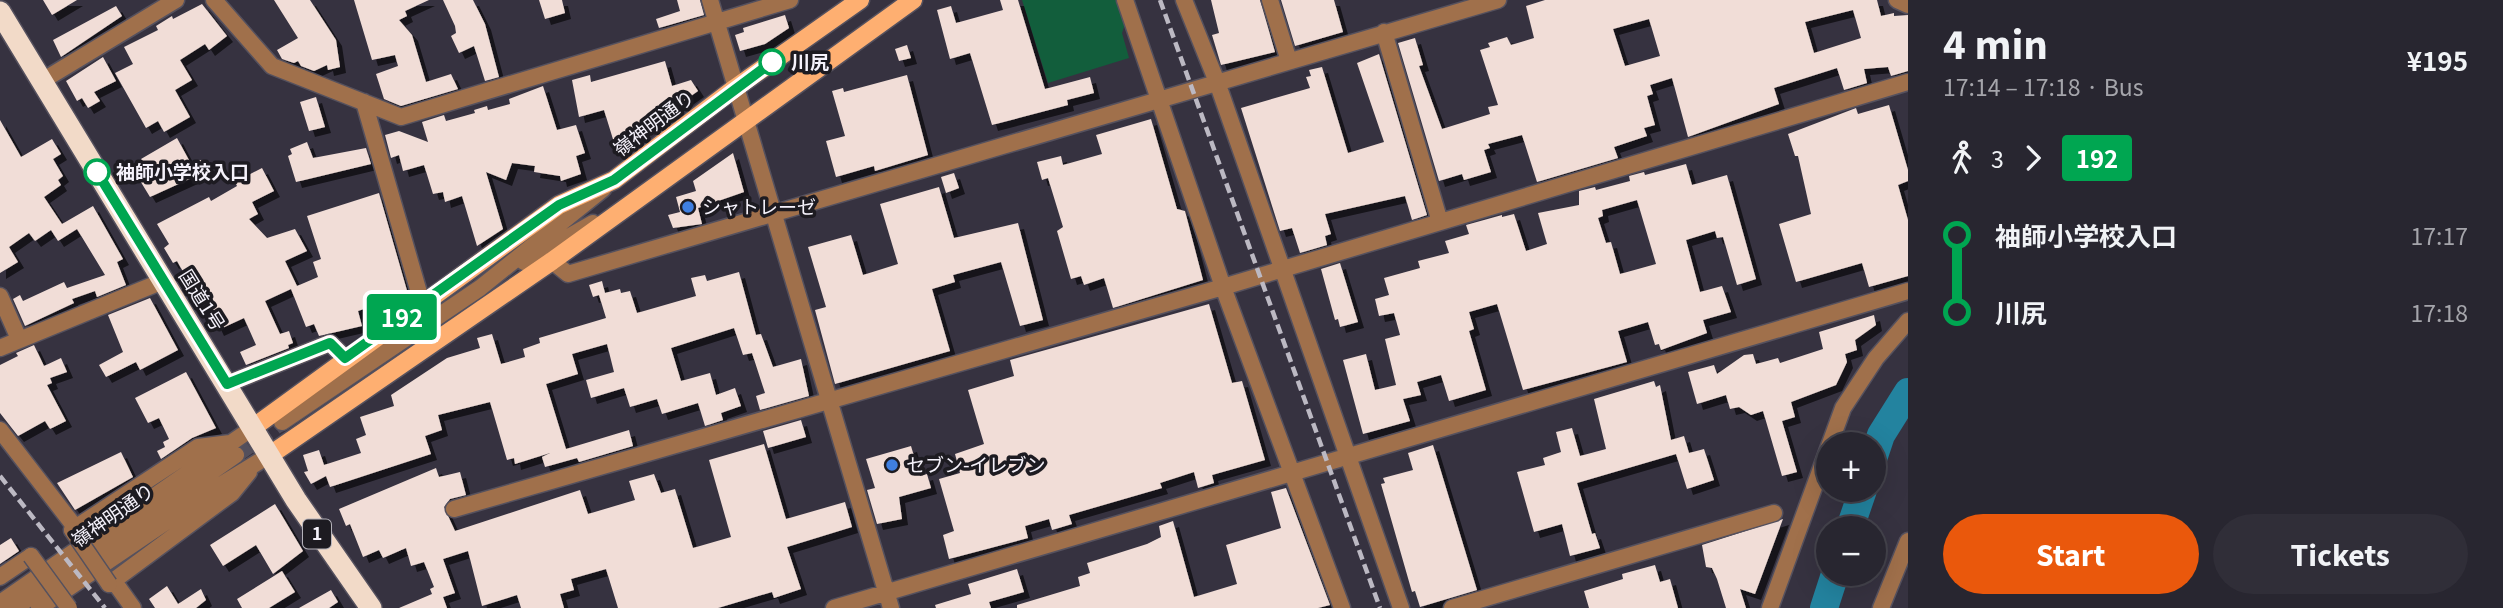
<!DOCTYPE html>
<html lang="en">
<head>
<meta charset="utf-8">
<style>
  :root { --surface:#282630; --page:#302e38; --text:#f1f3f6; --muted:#a5a5ab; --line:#44434c; --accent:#ea580c }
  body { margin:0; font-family:Georgia,"Noto Sans JP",serif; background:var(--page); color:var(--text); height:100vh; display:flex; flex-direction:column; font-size:26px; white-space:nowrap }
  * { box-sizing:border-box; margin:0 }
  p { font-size:23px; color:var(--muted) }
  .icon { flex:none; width:38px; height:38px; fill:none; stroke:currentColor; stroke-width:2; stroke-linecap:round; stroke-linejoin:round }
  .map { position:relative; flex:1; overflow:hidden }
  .drawer { display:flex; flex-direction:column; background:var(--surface); width:595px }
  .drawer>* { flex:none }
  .badge { padding:0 14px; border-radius:5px; font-size:24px; line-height:46px }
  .controls { position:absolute; left:1816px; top:432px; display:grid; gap:14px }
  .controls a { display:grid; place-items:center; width:70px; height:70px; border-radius:50%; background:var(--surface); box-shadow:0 7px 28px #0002,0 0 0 2px var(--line); font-size:35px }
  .map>.badge { position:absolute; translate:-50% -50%; box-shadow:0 0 0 4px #fff }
  .legs { display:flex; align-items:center; gap:10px; height:77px; padding:0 35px; font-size:23px }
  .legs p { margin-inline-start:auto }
  .head { display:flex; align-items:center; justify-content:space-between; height:119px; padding:0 35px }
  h1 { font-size:38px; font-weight:800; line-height:52px }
  .cta { display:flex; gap:14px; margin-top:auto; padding:14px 35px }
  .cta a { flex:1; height:80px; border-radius:42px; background:var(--accent); color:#fff; font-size:28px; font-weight:800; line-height:80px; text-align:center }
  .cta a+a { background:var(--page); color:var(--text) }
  ul { padding:0 35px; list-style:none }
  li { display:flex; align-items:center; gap:24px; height:77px; font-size:26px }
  li i { display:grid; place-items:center; width:10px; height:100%; margin:0 9px; background:currentColor }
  li i::after { content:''; width:18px; height:18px; margin:-9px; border:5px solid; border-radius:50%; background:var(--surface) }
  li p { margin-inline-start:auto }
  li:first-child i { background:linear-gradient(#0000 50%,currentColor 0) }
  li:last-child i { background:linear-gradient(currentColor 50%,#0000 0) }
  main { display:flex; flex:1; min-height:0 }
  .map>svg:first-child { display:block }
  .green { fill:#125e3c }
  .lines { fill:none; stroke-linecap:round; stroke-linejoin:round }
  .river { stroke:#23839f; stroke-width:28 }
  .building { fill:#f1ddd7; fill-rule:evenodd; filter:url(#shadow) }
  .minor-tunnel { stroke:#534f5c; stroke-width:16; stroke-dasharray:16 8; stroke-linecap:butt }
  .minor-casing { stroke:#55515e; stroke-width:19 }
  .major-casing { stroke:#55515e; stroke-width:21 }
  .highway-casing { stroke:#55515e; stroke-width:24 }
  .minor { stroke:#a0704b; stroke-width:16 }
  .major { stroke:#feaf71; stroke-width:18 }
  .highway { stroke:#f2dac8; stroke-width:21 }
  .rail { stroke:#bcb9c3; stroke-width:4.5; stroke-dasharray:10 5; stroke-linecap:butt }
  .minor-bridge-casing { stroke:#55515e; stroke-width:19; stroke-linecap:butt }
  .minor-bridge { stroke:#a0704b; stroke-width:16 }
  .line-1-casing { stroke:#fff; stroke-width:16 }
  .line-1 { stroke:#00a651; stroke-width:10 }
  .stop-1-dot { fill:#fff; stroke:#00a651; stroke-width:3.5 }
  .shop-dot { fill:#3f7fe0; stroke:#1d1b21; stroke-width:2.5 }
  .labels { text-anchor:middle; stroke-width:7; stroke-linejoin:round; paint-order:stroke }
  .shield { fill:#1d1b21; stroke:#b4b2ba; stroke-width:2 }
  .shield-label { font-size:18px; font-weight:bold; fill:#f5f2fb }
  .stop-label { font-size:19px; font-weight:bold; fill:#f5f2fb; stroke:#1d1b21; text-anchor:start }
  .street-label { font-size:19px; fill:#f5f2fb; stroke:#1d1b21 }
  .poi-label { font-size:19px; fill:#f5f2fb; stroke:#1d1b21; text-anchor:start }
</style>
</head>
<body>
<main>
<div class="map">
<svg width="1908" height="608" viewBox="0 0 1908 608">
  <defs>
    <filter id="shadow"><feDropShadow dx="6" dy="6" stdDeviation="0" flood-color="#0009"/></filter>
  </defs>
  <rect width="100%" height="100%" fill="#363240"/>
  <path class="green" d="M1022 0H1120L1127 18 1122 33 1129 58 1048 83Z"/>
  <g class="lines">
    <path class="river" d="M1874 456 1881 435 1908 392
      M1850 528 1863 490
      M1824 608 1835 574"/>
  </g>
  <path class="building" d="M43 0H77L52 15Z
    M274 0H310L336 40 340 67 328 70 327 65 314 71 301 66 298 61 294 63 282 59 277 50 298 38Z
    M354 0H429L405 11 407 16 399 20 412 35 426 82 451 74 458 89 401 106 384 99 376 74 398 66 395 55 372 60Z
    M443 0H473L485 24 499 77 485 81 474 46 459 53 451 36 456 33 455 26Z
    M539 0H562L565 13 545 19Z
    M677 0H700L704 15 659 28 656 19 680 11Z
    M1000 0H1018L1045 89 1090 77 1094 93 1067 100 1068 105 992 125 970 53 950 59 937 10 951 6 956 23 1003 10Z
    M1211 0H1260L1275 52 1221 65 1212 35 1219 33Z
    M1281 0H1334L1343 32 1295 46Z
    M1545 0H1877L1881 16 1894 13V16L1908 15V71L1891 76 1888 67 1864 69 1867 83 1844 90 1837 68 1774 88 1779 104 1688 137 1672 78 1650 85 1653 94 1647 96 1655 125 1644 128 1647 136 1614 147 1618 158 1537 182 1522 135 1488 144 1490 148 1484 150 1491 172 1464 180 1462 174 1439 181 1398 43 1415 38 1423 65 1419 66 1442 129 1490 114 1488 107 1498 105 1480 50 1490 47 1488 43 1507 37 1511 45 1534 38 1526 6ZM1853 10 1861 38 1814 53 1805 22ZM1649 19 1660 56 1625 66 1613 29Z
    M202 4 227 36 209 50 205 44 180 60 192 80 175 90 190 117 164 132 158 121 146 128 115 73 133 64 124 47 158 30 156 26 172 16 173 19Z
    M116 6 122 16 61 57 53 40Z
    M785 15 789 28 765 44 740 51 735 35 744 32 743 28Z
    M907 45 911 58 899 61 895 49Z
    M1379 54 1427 215 1412 220 1405 196 1325 214 1331 234 1325 236 1327 245 1300 253 1292 228 1280 231 1241 108 1310 88 1306 77 1311 76 1309 70 1322 67 1348 153 1384 142 1357 63Z
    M103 57 116 81 94 92 100 101 88 108 82 98 77 101 66 81Z
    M665 61 672 86 691 80 698 91 616 149 604 110 579 117 572 80 590 75 591 82Z
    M907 75 928 155 875 171 874 166 836 177 826 141 845 136 832 91 843 88 844 92Z
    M543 86 557 130 576 125 585 153 576 156 581 174 561 181 560 176 534 172 535 166 512 163 506 180 486 172 503 229 477 246 462 196 445 202 443 192 433 194 424 165 403 171 399 155 391 158 385 135 399 131 428 142 422 122 444 115 446 121 475 113 474 110 487 106 488 110 510 104 509 99Z
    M316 97 325 127 309 131 300 102Z
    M1889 105 1908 170V181L1898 185 1908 220V276L1869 287 1862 263 1796 282 1779 224 1811 214 1798 156H1795L1788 134 1856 108 1858 114Z
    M1151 119 1177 209 1185 211 1203 280 1113 308 1104 278 1084 285 1081 276 1071 279 1057 231 1063 227 1048 178 1042 180 1037 162 1061 156 1063 165 1102 154 1096 135Z
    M0 120 21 157 52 139 61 154 53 159 63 176 58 180 61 185 44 197 62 224 93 206 123 259 117 262 126 285 97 297 95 291 72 299 74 303 25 326 13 299 20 295 23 301 64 282 67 288 105 275 77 229 58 241 51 230 35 241 29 233 9 247 18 262 0 273Z
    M177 138 190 162 201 160 207 171 150 197 136 174 147 167 141 159Z
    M307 142 313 158 366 148 371 164 296 182 288 156 292 154 290 149Z
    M733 153 744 192 698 208 702 224 673 228 668 215 680 212 676 197 696 191 693 181Z
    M1686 164 1692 185 1727 175 1756 279 1737 285 1723 237 1717 238 1715 231 1686 240 1700 292 1722 286 1731 312 1703 320 1707 333 1661 350 1659 344 1655 345 1648 322 1618 331 1627 362 1523 390 1497 304 1469 312 1474 329 1469 331 1486 390 1449 401 1441 375 1417 382 1421 395 1403 399 1410 421 1363 434 1343 360 1366 354 1375 390 1396 385 1385 339 1400 335 1394 313 1379 316 1375 299 1389 295 1384 278 1420 268 1418 261 1449 253 1445 241 1469 234 1466 225 1502 215V217L1514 214 1526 251 1547 244 1538 213 1579 205V191L1595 187 1596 190 1630 181 1629 176 1644 172 1645 175ZM1637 200 1656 264 1620 274 1611 242 1606 243 1598 218 1603 216 1602 210Z
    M262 168 274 191 252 202 258 214 249 219 267 238 295 229 307 251 285 261 297 286 318 277 313 262 321 259 307 216 379 193 408 294 358 311 362 326 319 336 314 324 306 327 291 289 265 301 280 334 289 331 293 343 288 345 289 348 246 365 240 352 256 345 244 318 218 330 211 315 215 313 190 284 177 261 173 263 164 248 169 244 157 224 209 197 211 201 237 186 235 182Z
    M954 173 959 188 946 193 941 177Z
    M939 187 954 238 1018 223 1043 320 1020 326 1001 262 953 275 955 282 932 289 950 351 835 384 815 310 826 307 808 247 851 235 863 275 898 264 880 204Z
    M1340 263 1358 322 1340 327 1338 319 1335 320 1321 269Z
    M739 272 756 335 761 334 773 367 801 359 809 396 760 410 756 396 765 393 752 353 743 355 734 328 671 348 681 381 710 373 716 395 735 388 741 406 721 413 723 420 705 426 698 403 662 414 657 399 630 407 624 388 591 398 586 380 614 372 607 344 572 354 578 374 546 384 566 449 629 430 633 446 579 462 577 458 545 467 542 457 550 453 515 464 514 458 507 460 490 402 438 415 442 430 425 436 431 454 330 487 326 476 311 484 304 472 308 471 303 455 319 450 324 465 361 453 356 439 366 435 360 417 394 406 391 395 447 358 480 348 477 338 492 334 501 364 525 357 523 349 540 343 539 338 606 318 599 295 593 297 589 285 602 281 605 293 620 289 621 293 630 291 637 313 696 296 691 278 705 275 707 281Z
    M150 298 178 350 140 370 136 362 106 377 99 365 123 352 108 315Z
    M1209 304 1232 383 1242 381 1265 460 1212 475 1214 483 1198 488 1194 472 1160 483 1162 488 1069 515 1072 524 1052 530 1049 519 1025 526 1028 538 949 559 943 535 954 531 939 479 960 473 955 454 984 444 968 390 1014 376 1010 360Z
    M1874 315 1876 325 1855 340 1857 350 1845 354 1847 362 1836 385 1791 402 1795 417 1782 421 1797 472 1782 476 1763 411 1751 415 1739 407 1730 409 1726 395 1697 404 1688 372 1714 365 1717 374 1744 355 1753 354 1756 364 1778 358 1780 363 1823 349 1819 332Z
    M34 345 44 366 61 358 67 372 50 378 52 383 47 385 66 421 50 429 45 421 18 436 0 413V365L18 356 16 353Z
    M186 372 216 428 192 438 161 459 157 451 165 447 163 442 169 439 159 418 148 423 135 398Z
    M1654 381 1656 387 1660 385 1671 440 1684 436 1689 453 1704 449 1714 480 1687 489 1676 454 1577 483 1592 534 1595 533 1600 548 1570 556 1562 524 1534 532 1517 472 1545 465 1543 458 1561 452 1556 432 1572 428 1580 456 1606 449 1594 399Z
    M801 420 806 437 768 448 763 431Z
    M764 444 786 519 845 502 852 527 787 547 801 589 774 598 772 592 718 608H618L606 569 571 579 574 590 560 594 564 608H521L517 595 482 606 468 551 443 559 455 593 443 597 447 608H399L432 594 430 589 434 587 424 562 411 566 406 548 383 558 379 550 363 557 350 524 346 526 339 509 436 468 439 477 460 472 466 495 450 499 444 507 455 531 580 490 588 514 635 500 629 481 654 474 661 493 675 489 693 548 731 537 709 460Z
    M1433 445 1477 590 1420 607 1415 591 1412 592 1381 484 1385 483 1383 478 1413 470 1408 453Z
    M911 446 920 476 927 474 931 488 899 497 902 519 877 524 867 490 875 488 866 459Z
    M121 452 133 477 75 510 57 483Z
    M1286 488 1330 605 1318 608H1017V605L1080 586 1078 577 1090 573 1087 563 1147 544 1161 537 1159 526 1173 521 1194 597 1237 584 1226 545 1281 528 1271 492Z
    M275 504 303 551 273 574 256 545 223 566 210 545Z
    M1783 519 1755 594 1740 589 1746 608H1726L1717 579 1712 568 1706 567 1702 545Z
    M11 538 19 551 0 564V545Z
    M1655 565 1660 582 1670 579 1678 608H1589L1584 591 1623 579 1622 574Z
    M1017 569 1024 592 989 602 991 608H936L935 605 971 594 968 584Z
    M282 571 295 592 269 608H242L237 599Z
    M167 586 178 604 201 589 206 600 196 608H155L149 599Z
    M331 590 338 602 329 608H299Z"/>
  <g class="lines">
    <path class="minor-tunnel" d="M236 455 282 422"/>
    <g class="minor-casing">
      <path id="minor" d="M214 0 272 66 401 117 790 0
        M710 0 891 608
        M1125 0 1223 287 1342 608
        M1184 0 1217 82 1401 608
        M1270 0 1289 61
        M1897 0 1908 5
        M1384 32 1440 222
        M42 81 176 0
        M364 102 422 303
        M552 261 568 274 1498 0
        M524 262 593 223
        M0 296 19 339
        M0 348 163 281
        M227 384 330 343 345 358
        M282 422 480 288 603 189
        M0 430 75 527
        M454 509 1223 287 1908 82
        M72 530 198 447 230 443
        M0 577 31 556
        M113 580 133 608
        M109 584 232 493 249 472
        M0 603 254 427
        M15 608 236 455
        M39 608 222 484 270 455
        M834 608 1908 291
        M1452 608 1774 513
        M1770 608 1843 408 1876 358 1908 321
        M1881 608 1908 541"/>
    </g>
    <g class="major-casing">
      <path id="major" d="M254 427 559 205 614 180 735 88 860 0
        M270 455 552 261 913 0"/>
    </g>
    <g class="highway-casing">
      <path id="highway" d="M0 12 296 500 371 608"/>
    </g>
    <use href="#minor" class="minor"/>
    <use href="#major" class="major"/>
    <use href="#highway" class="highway"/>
    <path class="rail" d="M1160 0 1380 608
      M0 476 105 608"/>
    <g class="minor-bridge-casing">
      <path id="minor-bridge" d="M72 530 109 584
        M31 556 69 608"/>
    </g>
    <use href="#minor-bridge" class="minor-bridge"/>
  </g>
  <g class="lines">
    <g class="line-1-casing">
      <path id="line-1" d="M97 172 227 384 330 343 345 358 559 205 614 180 772 62"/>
    </g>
    <use href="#line-1" class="line-1"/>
  </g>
  <g class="stop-1-dot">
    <circle cx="772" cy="62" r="12"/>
    <circle cx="97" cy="172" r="12"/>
  </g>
  <g class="shop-dot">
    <circle cx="688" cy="207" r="7"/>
    <circle cx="892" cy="465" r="7"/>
  </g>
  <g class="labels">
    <rect class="shield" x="303" y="519.5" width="28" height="29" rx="5"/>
    <g class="shield-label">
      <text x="317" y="540">1</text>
    </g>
    <g class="stop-label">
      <text x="791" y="69">川尻</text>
      <text x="116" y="179">袖師小学校入口</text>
    </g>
    <g class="street-label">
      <text transform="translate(654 123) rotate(-37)" y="7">嶺神明通り</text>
      <text transform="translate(202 300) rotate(58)" y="7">国道1号</text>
      <text transform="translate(113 515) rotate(-35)" y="7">嶺神明通り</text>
    </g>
    <g class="poi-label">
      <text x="702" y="214">シャトレーゼ</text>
      <text x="906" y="472">セブン-イレブン</text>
    </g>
  </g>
</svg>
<div class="controls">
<a>+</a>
<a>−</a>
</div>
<b class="badge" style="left:402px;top:317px;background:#00a651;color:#fff">192</b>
</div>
<section class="drawer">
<div class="head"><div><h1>4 min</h1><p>17:14 – 17:18 · Bus</p></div><b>¥195</b></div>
<div class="legs"><svg class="icon" aria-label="walk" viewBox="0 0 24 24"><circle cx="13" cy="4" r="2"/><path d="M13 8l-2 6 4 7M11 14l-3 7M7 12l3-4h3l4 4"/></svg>3<svg class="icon" aria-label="forward" viewBox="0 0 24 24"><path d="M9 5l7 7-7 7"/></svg><b class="badge" style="background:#00a651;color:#fff">192</b></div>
<ul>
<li><i style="color:#00a651"></i><b>袖師小学校入口</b><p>17:17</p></li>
<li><i style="color:#00a651"></i><b>川尻</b><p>17:18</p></li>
</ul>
<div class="cta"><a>Start</a><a>Tickets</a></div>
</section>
</main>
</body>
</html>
